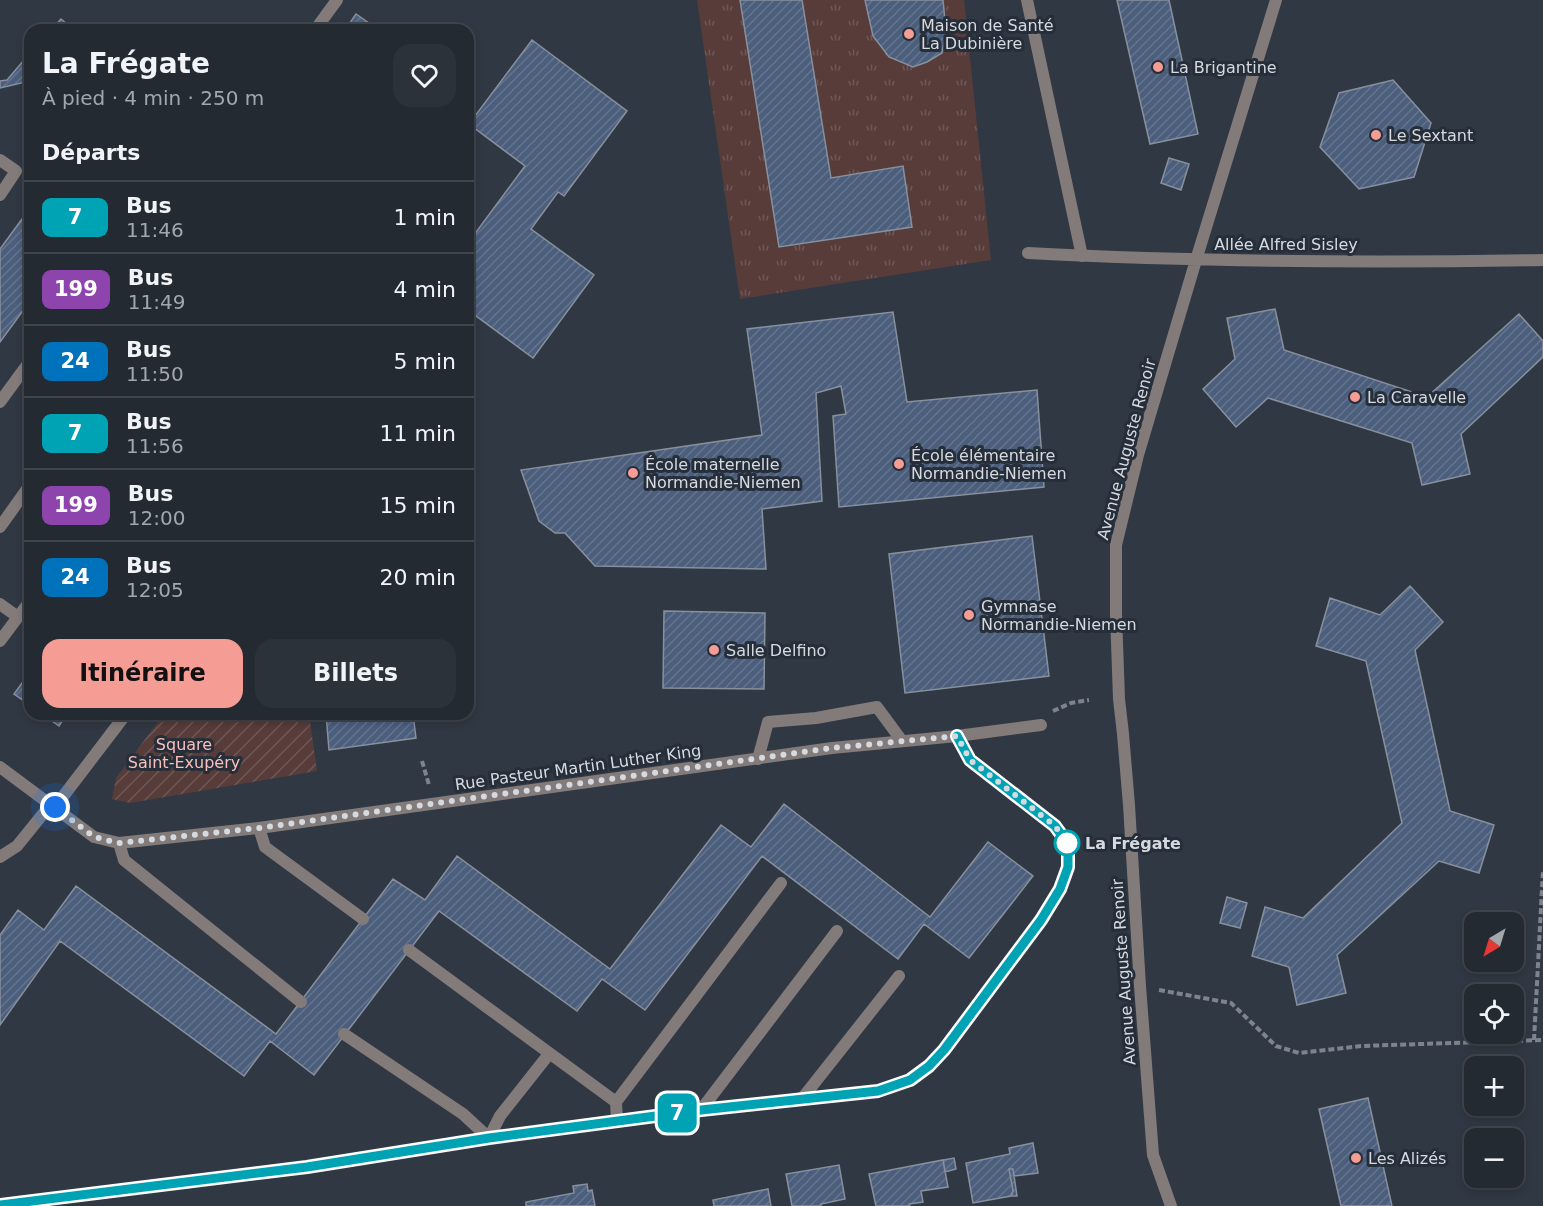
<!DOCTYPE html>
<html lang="fr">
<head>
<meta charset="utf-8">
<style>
  :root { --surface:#242a32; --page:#2c323a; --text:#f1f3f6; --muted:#a3a7ac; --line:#41464d; --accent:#f59c95 }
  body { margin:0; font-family:"DejaVu Sans",sans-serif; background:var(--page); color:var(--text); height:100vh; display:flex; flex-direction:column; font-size:22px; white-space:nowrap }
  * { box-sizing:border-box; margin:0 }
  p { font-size:20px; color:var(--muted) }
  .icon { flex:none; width:33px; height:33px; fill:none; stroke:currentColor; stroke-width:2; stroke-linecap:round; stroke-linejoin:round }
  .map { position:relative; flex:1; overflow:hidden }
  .details { position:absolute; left:24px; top:24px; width:450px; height:696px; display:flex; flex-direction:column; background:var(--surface); border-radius:18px; box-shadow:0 3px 9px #0003,0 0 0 2px var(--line) }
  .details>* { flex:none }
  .badge { padding:0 12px; border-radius:9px; font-size:21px; line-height:39px }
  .needle { width:39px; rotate:218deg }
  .fabs { position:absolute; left:1464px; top:912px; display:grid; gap:12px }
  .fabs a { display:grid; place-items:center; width:60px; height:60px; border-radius:12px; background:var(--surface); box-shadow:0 3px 9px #0003,0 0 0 2px var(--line); font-size:30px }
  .you { position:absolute; width:30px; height:30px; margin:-15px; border:4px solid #fff; border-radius:50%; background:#1a73e8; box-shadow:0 0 0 9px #1a73e833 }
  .map>.badge { position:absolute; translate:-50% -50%; box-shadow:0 0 0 3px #fff }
  h2 { padding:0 18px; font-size:22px; line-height:54px }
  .round { display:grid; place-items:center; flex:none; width:63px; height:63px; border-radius:18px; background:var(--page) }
  .summary { display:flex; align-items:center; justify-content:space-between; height:102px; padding:0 18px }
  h1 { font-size:28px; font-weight:800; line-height:45px }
  .cta { display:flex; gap:12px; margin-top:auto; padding:12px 18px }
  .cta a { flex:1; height:69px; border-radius:18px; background:var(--accent); color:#111; font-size:24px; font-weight:800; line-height:69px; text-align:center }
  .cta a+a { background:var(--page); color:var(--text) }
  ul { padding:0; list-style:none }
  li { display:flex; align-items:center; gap:18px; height:72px; padding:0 18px; border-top:2px solid var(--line) }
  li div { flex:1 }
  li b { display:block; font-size:22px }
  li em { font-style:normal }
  li .badge { min-width:66px; font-weight:700; text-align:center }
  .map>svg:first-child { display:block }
  .grass { fill:url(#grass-tufts) }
  .garden { fill:url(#garden-furrows) }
  .building { fill:url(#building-hatch); stroke:#88909e; stroke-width:1.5 }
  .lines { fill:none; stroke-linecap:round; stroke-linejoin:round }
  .path { stroke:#7e848e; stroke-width:4; stroke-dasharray:6 3; stroke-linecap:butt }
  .lane { stroke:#837b7a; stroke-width:12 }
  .street { stroke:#837b7a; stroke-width:12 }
  .line-casing { stroke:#fff; stroke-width:14 }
  .line { stroke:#00a3b4; stroke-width:9 }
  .walk { stroke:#d5dae1; stroke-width:6; stroke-dasharray:0 10.8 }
  .poi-dot { fill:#f59c95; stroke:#262e39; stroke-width:2 }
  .stop-dot { fill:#fff; stroke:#00a3b4; stroke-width:3 }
  .labels { text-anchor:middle; stroke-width:6; stroke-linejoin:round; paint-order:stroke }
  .poi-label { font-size:16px; fill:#d5dae1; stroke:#262e39; text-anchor:start }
  .street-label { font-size:16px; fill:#d5dae1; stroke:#262e39 }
  .park-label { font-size:16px; fill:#f9c0ba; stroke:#262e39 }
  .stop-label { font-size:16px; font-weight:bold; fill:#d5dae1; stroke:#262e39; text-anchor:start }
</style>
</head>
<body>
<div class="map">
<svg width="1543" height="1206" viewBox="0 0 1543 1206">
  <defs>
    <pattern id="grass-tufts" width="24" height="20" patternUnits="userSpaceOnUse" patternTransform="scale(1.5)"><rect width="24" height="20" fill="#573c3a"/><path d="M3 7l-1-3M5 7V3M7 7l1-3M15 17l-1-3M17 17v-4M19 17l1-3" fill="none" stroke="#6e5856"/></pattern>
    <pattern id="garden-furrows" width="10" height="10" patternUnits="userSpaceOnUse" patternTransform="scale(1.5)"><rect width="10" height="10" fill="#573c3a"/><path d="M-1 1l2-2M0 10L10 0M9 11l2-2" fill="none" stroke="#6e5856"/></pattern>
    <pattern id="building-hatch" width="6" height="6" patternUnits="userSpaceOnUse" patternTransform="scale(1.5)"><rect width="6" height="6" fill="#4b5e7c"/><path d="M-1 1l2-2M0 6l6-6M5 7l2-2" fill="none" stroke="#64748e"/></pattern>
  </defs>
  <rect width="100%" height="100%" fill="#303843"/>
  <path class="grass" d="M697 0H964L991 260 740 299Z"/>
  <path class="garden" d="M164 714H309L317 771 130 803 112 799 116 778Z"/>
  <path class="building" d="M740 0H802L831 178 903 166 912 227 779 247Z
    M865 0H943L946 32 942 53 927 62 913 67 889 57 873 36Z
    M1117 0H1169L1198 134 1150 144Z
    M356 14 379 30H345Z
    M61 19 74 30H51Z
    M532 40 627 111 564 196 558 192 531 229 594 275 533 358 468 310V243L525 166 469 124Z
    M30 53V81L0 88V81L7 80Z
    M1393 80 1431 123 1414 177 1359 189 1320 147 1339 93Z
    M1169 158 1189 164 1181 190 1161 183Z
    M30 208V301L0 342V249Z
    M1275 309 1284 350 1427 397 1519 314 1543 341V357L1461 434 1470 474 1422 485 1412 443 1268 398 1236 427 1203 389 1235 359 1227 318Z
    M893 312 907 402 1037 390 1044 487 839 507 833 416 846 414 841 386 816 393 822 501 762 509 766 569 595 566 565 533H555L539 521 521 470 762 435 747 329Z
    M1032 536 1049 676 905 693 889 554Z
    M1410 586 1443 622 1415 650 1450 811 1494 825 1479 873 1439 861 1337 955 1346 993 1297 1005 1289 967 1252 956 1265 907 1303 918 1402 823 1366 661 1316 646 1330 598 1380 615Z
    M664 611 765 613 764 689 663 688Z
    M30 672V705L14 694Z
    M42 714H67L59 726Z
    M326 714H413L416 738 329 750Z
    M784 804 930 917 988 842 1033 876 969 958 924 924 898 959 762 856 645 1010 602 979 577 1011 439 911 314 1075 270 1041 244 1076 60 941 0 1025V935L18 910 44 930 76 886 276 1034 393 879 425 900 457 856 610 969 721 825 751 847Z
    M1227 897 1247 903 1240 928 1220 923Z
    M1368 1098 1392 1206H1341L1319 1109Z
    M1033 1143 1038 1173 1014 1176 1013 1169H1009L1013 1191 1011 1196 973 1203 966 1163 1010 1154 1009 1148Z
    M954 1158 956 1169 945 1172 943 1160Z
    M943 1160 948 1187 921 1191 923 1202 909 1204 910 1206H876L869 1174Z
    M839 1165 845 1199 821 1204V1206H792L786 1174Z
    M1009 1169H1013L1017 1196H1011L1013 1191Z
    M587 1184 588 1191 592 1190 595 1206H526V1202L574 1193 573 1186Z
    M768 1189 771 1206H714L713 1200Z"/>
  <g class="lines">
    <path class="path" d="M1053 711 1071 703 1089 700
      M422 761 429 785
      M1159 990 1231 1003 1276 1046 1299 1053 1361 1046 1543 1040
      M1534 1040 1543 870"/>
    <path class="lane" d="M1027 0 1082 256
      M315 30 337 0
      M0 160 16 171 0 195
      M0 402 30 361
      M0 527 30 485
      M0 604 18 617
      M0 641 30 601
      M758 759 768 722 816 718 877 707 902 741
      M259 828 265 847 363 919
      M119 843 124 860 301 1002
      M409 950 616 1102 617 1121
      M344 1034 463 1114 489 1138 500 1116 549 1054
      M801 1100 899 976
      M616 1102 781 883
      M701 1110 837 931
      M0 1205 307 1167 489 1138 701 1110 878 1091 910 1080 929 1067 944 1050 1041 920 1060 889 1068 867V844L1055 826 970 760 957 736"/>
    <path class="street" d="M1028 253C1200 262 1371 263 1543 260
      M0 767 94 837 119 843 259 828 832 748 957 736 1041 725
      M55 807 126 714
      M0 857 17 846 51 804
      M1171 1206 1153 1155 1140 986 1129 805 1123 734 1119 699 1116 614V545L1138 455 1196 260 1276 0"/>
  </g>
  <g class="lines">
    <g class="line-casing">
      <path id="line" d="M0 1205 307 1167 489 1138 701 1110 878 1091 910 1080 929 1066 944 1050 1041 920 1060 889 1068 867V844L1055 826 970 760 957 736"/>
    </g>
    <use href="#line" class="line"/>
    <path class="walk" d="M55 807 94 837 119 843 259 828 832 748 957 736 970 760 1055 826 1068 844 1067 843"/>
  </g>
  <g class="poi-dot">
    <circle cx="909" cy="34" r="6"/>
    <circle cx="1158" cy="67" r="6"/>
    <circle cx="1376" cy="135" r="6"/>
    <circle cx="1355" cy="397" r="6"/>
    <circle cx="899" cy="464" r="6"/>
    <circle cx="633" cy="473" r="6"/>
    <circle cx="969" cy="615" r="6"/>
    <circle cx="714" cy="650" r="6"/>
    <circle cx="1356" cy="1158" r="6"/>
  </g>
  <circle class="stop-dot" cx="1067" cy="843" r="12"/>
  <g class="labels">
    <g class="poi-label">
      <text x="921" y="31">Maison de Santé<tspan x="921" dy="18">La Dubinière</tspan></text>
      <text x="1170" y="73">La Brigantine</text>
      <text x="1388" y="141">Le Sextant</text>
      <text x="1367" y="403">La Caravelle</text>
      <text x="911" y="461">École élémentaire<tspan x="911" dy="18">Normandie-Niemen</tspan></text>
      <text x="645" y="470">École maternelle<tspan x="645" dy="18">Normandie-Niemen</tspan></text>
      <text x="981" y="612">Gymnase<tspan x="981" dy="18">Normandie-Niemen</tspan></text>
      <text x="726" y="656">Salle Delfino</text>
      <text x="1368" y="1164">Les Alizés</text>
    </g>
    <g class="street-label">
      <text x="1286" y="250">Allée Alfred Sisley</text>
      <text transform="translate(1126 449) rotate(-75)" y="6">Avenue Auguste Renoir</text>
      <text transform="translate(578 767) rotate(-8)" y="6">Rue Pasteur Martin Luther King</text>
      <text transform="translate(1123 972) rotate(-94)" y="6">Avenue Auguste Renoir</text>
    </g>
    <g class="park-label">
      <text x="184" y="750">Square<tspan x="184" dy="18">Saint-Exupéry</tspan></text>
    </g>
    <g class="stop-label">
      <text x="1085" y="849">La Frégate</text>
    </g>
  </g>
</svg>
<div class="fabs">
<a><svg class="needle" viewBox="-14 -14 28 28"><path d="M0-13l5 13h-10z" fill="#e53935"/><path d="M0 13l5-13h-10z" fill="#a3a7ac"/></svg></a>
<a><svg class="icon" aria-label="locate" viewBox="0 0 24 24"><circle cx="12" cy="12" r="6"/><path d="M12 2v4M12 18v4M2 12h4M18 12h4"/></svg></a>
<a>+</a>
<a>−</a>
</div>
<div class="you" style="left:55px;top:807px"></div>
<b class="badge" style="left:677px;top:1113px;background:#00a3b4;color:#fff">7</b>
<section class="details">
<div class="summary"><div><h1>La Frégate</h1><p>À pied · 4 min · 250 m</p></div><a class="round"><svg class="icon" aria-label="heart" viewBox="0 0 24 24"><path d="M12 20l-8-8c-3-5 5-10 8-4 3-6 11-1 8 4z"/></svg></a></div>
<h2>Départs</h2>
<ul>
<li><span class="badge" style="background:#00a3b4;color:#fff">7</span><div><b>Bus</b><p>11:46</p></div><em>1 min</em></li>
<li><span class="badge" style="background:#8e44ad;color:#fff">199</span><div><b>Bus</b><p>11:49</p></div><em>4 min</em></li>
<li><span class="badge" style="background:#0072bc;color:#fff">24</span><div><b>Bus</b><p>11:50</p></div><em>5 min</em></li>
<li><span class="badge" style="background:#00a3b4;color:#fff">7</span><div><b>Bus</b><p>11:56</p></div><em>11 min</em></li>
<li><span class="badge" style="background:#8e44ad;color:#fff">199</span><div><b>Bus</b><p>12:00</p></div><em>15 min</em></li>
<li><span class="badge" style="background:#0072bc;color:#fff">24</span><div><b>Bus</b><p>12:05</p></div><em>20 min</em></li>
</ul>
<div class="cta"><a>Itinéraire</a><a>Billets</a></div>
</section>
</div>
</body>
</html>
